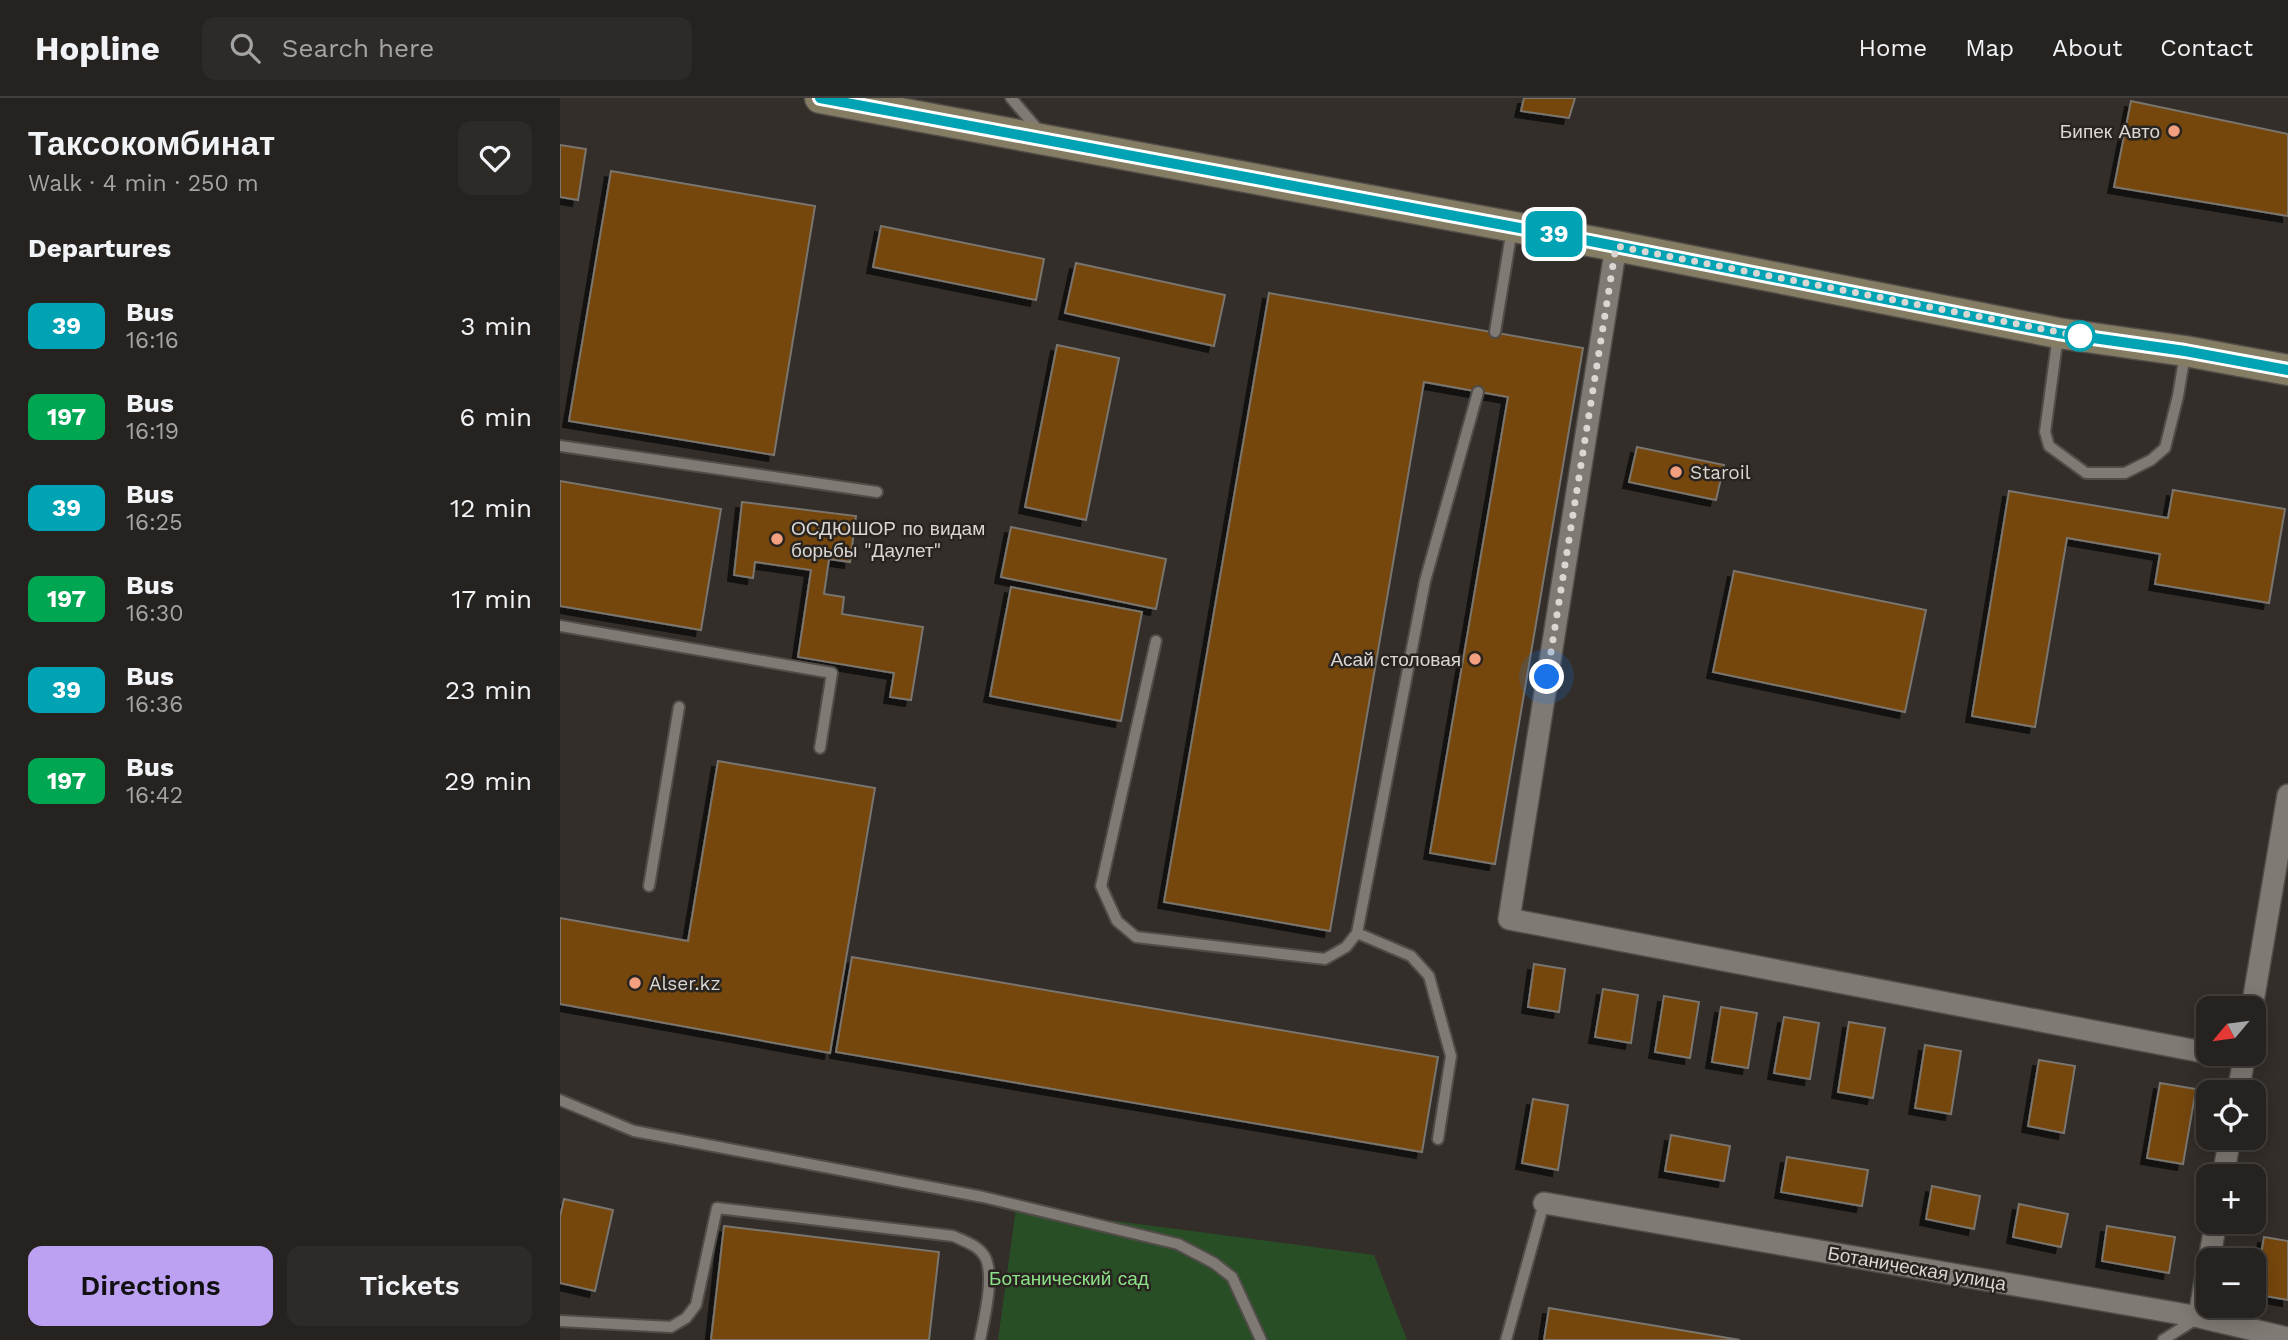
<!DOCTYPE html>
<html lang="en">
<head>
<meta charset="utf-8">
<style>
  :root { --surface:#26221f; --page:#2e2a28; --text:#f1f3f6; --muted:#a4a4a4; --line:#423f3d; --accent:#bca0f2 }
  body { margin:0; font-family:"Work Sans",sans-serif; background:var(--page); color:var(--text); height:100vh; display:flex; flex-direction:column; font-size:26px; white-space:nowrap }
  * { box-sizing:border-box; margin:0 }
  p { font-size:23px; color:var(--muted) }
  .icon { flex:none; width:38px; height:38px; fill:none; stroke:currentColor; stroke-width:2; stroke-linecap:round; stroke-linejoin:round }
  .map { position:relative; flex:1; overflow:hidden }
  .details { display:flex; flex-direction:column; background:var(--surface); width:560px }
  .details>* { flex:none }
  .badge { padding:0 14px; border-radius:10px; font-size:24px; line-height:46px }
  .needle { width:46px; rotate:241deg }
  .buttons { position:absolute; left:1636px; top:898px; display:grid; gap:14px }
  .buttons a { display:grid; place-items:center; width:70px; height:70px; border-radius:14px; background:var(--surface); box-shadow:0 4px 18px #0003,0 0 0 2px var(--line); font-size:35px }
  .you { position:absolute; width:35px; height:35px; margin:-18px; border:5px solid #fff; border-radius:50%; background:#1a73e8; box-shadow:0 0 0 10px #1a73e833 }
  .map>.badge { position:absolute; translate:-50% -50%; box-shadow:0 0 0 4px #fff }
  h2 { padding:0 28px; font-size:26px; line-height:63px }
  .round { display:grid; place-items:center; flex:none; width:74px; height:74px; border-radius:14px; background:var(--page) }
  .head { display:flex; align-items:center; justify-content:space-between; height:119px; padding:0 28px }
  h1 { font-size:33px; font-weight:600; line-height:52px }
  .primary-button { display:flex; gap:14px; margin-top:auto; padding:14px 28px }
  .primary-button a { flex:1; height:80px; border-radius:14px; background:var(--accent); color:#111; font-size:28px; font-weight:600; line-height:80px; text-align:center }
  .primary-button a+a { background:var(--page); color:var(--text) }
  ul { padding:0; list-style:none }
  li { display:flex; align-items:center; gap:21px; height:91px; padding:0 28px }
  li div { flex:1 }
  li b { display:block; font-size:26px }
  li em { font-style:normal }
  li .badge { min-width:77px; font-weight:700; text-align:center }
  header { display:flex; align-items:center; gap:42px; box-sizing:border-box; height:98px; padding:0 35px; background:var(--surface); border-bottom:2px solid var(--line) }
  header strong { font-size:33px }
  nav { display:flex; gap:38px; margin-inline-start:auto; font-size:24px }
  .search { width:490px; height:63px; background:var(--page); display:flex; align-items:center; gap:18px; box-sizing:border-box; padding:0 24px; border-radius:14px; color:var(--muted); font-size:26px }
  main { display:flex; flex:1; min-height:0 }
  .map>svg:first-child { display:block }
  .green { fill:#284e26 }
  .building { fill:#754607; stroke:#7a746e; stroke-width:2; filter:url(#shadow) }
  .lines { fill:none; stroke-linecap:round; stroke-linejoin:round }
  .lane-casing { stroke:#504c48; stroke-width:14 }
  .street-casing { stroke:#504c48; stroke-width:24 }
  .secondary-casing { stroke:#504c48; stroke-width:33 }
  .lane { stroke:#807a74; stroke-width:10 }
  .street { stroke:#807a74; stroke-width:21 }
  .secondary { stroke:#847d63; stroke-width:30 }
  .line-casing { stroke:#fff; stroke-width:16 }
  .line { stroke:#00a3b4; stroke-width:10 }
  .walk { stroke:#dad7d3; stroke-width:7; stroke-dasharray:0 12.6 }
  .poi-dot { fill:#f3a081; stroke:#292420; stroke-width:2.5 }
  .stop-dot { fill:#fff; stroke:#00a3b4; stroke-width:3.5 }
  .labels { text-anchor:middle; stroke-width:5; stroke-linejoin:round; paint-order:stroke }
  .poi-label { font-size:19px; fill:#dad7d3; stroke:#292420; text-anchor:start }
  .street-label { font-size:19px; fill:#dad7d3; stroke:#292420 }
  .park-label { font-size:19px; fill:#8ce288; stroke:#292420 }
</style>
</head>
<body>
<header>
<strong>Hopline</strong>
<div class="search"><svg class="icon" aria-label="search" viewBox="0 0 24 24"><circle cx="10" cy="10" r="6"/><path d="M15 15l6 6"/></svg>Search here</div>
<nav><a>Home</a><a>Map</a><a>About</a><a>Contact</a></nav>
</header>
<main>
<section class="details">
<div class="head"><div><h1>Таксокомбинат</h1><p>Walk · 4 min · 250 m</p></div><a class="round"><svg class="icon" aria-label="heart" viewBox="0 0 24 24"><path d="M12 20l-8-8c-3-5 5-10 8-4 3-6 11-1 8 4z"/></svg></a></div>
<h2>Departures</h2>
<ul>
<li><span class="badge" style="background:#00a3b4;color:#fff">39</span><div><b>Bus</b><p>16:16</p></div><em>3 min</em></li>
<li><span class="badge" style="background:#00a651;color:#fff">197</span><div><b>Bus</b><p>16:19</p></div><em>6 min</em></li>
<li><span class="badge" style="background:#00a3b4;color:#fff">39</span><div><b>Bus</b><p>16:25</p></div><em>12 min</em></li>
<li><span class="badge" style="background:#00a651;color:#fff">197</span><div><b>Bus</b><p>16:30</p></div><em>17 min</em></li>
<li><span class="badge" style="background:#00a3b4;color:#fff">39</span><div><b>Bus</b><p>16:36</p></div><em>23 min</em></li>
<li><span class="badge" style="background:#00a651;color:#fff">197</span><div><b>Bus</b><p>16:42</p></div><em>29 min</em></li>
</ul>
<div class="primary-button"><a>Directions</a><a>Tickets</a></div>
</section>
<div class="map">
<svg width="1728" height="1242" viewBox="0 0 1728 1242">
  <defs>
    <filter id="shadow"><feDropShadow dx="-6" dy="6" stdDeviation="0" flood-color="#0009"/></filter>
  </defs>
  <rect width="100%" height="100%" fill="#332e29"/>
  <path class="green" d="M456 1110 814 1157 847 1242H438Z"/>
  <path class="building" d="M964 0H1015L1009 20 961 13Z
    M1571 3 1728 36V118L1554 89Z
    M0 47 26 51 18 102 0 99Z
    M51 73 255 108 214 357 9 323Z
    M321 128 484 161 476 202 313 169Z
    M516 165 665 197 654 248 505 215Z
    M709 195 1023 250 935 766 870 755 948 299 864 284 770 833 604 804Z
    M497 247 559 260 526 422 465 409Z
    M1077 349 1164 367 1156 402 1069 384Z
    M0 383 161 411 141 532 0 508Z
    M1613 392 1725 411 1709 505 1595 486 1600 456 1507 440 1475 629 1412 618 1449 393 1608 420Z
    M182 404 296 418 290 464 269 461 264 496 284 499 282 516 363 529 351 602 330 599 334 575 238 559 251 472 195 464 193 480 174 477Z
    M451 429 606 461 596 511 441 479Z
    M1174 473 1366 512 1345 614 1153 574Z
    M451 489 582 514 561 623 430 598Z
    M158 663 315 690 270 955 0 906V820L128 843Z
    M292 859 878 959 862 1054 276 954Z
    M974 866 1005 871 999 914 968 909Z
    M1043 891 1078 897 1071 945 1035 939Z
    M1104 898 1139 904 1130 960 1095 954Z
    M1161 909 1197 915 1188 970 1152 964Z
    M1224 919 1259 925 1250 981 1214 975Z
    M1289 924 1325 930 1313 1000 1278 994Z
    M1365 947 1401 953 1391 1016 1355 1010Z
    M1479 962 1515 968 1504 1035 1468 1028Z
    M1600 985 1636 991 1623 1066 1587 1060Z
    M973 1001 1008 1007 998 1072 962 1065Z
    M1111 1037 1170 1048 1164 1083 1105 1073Z
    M1227 1059 1308 1072 1302 1108 1221 1094Z
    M1372 1088 1420 1098 1414 1131 1366 1121Z
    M4 1101 53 1112 35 1193 0 1185V1119Z
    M1459 1106 1508 1116 1501 1149 1453 1139Z
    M164 1128 379 1154 369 1242H151Z
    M1547 1128 1615 1139 1609 1175 1542 1163Z
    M1704 1139 1728 1143V1202L1694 1196Z
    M989 1210 1180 1242H984Z"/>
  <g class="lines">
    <g class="lane-casing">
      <path id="lane" d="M451 0 480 34
        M935 234 952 131
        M1498 237 1485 334 1489 348 1526 375H1565L1591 362 1605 350 1618 298 1625 256
        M0 348 317 394
        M0 528 272 575 260 650
        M596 543 541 788 557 823 576 839 765 861 786 849 797 835 865 483 918 294
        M89 788 119 609
        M797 835 851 858 869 878 891 958 878 1041
        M0 1002 74 1033 423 1099 618 1146 654 1165 672 1179 701 1242
        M0 1223 111 1229 126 1220 136 1207 157 1110 393 1138C404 1143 418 1147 425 1159 435 1178 424 1221 420 1242
        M946 1242 984 1105
        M1603 1242 1636 1221"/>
    </g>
    <g class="street-casing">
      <path id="street" d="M1056 148 949 821 1648 955
        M1692 910 1728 697
        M1678 994 1685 956
        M1663 1078 1670 1040
        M984 1105 1639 1219 1728 1240
        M1649 1162 1656 1124
        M1639 1219 1648 1165"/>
    </g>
    <g class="secondary-casing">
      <path id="secondary" d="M260 0 1056 148 1498 235 1625 253 1728 272"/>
    </g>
    <use href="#lane" class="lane"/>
    <use href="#street" class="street"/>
    <use href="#secondary" class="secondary"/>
  </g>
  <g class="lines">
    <g class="line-casing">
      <path id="line" d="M260 0 1030 143 1498 235 1625 253 1728 272"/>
    </g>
    <use href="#line" class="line"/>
    <path class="walk" d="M987 579 1056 148 1524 239 1520 238"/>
  </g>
  <g class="poi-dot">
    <circle cx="1614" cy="33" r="7"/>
    <circle cx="1116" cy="374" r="7"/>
    <circle cx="217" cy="441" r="7"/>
    <circle cx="915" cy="561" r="7"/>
    <circle cx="75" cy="885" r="7"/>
  </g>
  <circle class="stop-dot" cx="1520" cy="238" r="14"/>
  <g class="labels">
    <g class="poi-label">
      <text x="1600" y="40" text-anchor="end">Бипек Авто</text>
      <text x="1130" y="381">Staroil</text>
      <text x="231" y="437">ОСДЮШОР по видам<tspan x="231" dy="22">борьбы "Даулет"</tspan></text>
      <text x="901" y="568" text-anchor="end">Асай столовая</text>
      <text x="89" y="892">Alser.kz</text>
    </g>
    <g class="street-label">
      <text transform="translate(1357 1170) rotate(10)" y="7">Ботаническая улица</text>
    </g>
    <g class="park-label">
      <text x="509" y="1187">Ботанический сад</text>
    </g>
  </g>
</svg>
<div class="buttons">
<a><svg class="needle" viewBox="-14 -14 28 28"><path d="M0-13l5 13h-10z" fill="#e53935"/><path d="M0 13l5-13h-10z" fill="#a4a4a4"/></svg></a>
<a><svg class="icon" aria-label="locate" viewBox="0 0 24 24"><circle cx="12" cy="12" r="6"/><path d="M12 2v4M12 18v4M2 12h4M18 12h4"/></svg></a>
<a>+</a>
<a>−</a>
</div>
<div class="you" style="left:987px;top:579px"></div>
<b class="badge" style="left:994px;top:136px;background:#00a3b4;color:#fff">39</b>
</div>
</main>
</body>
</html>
